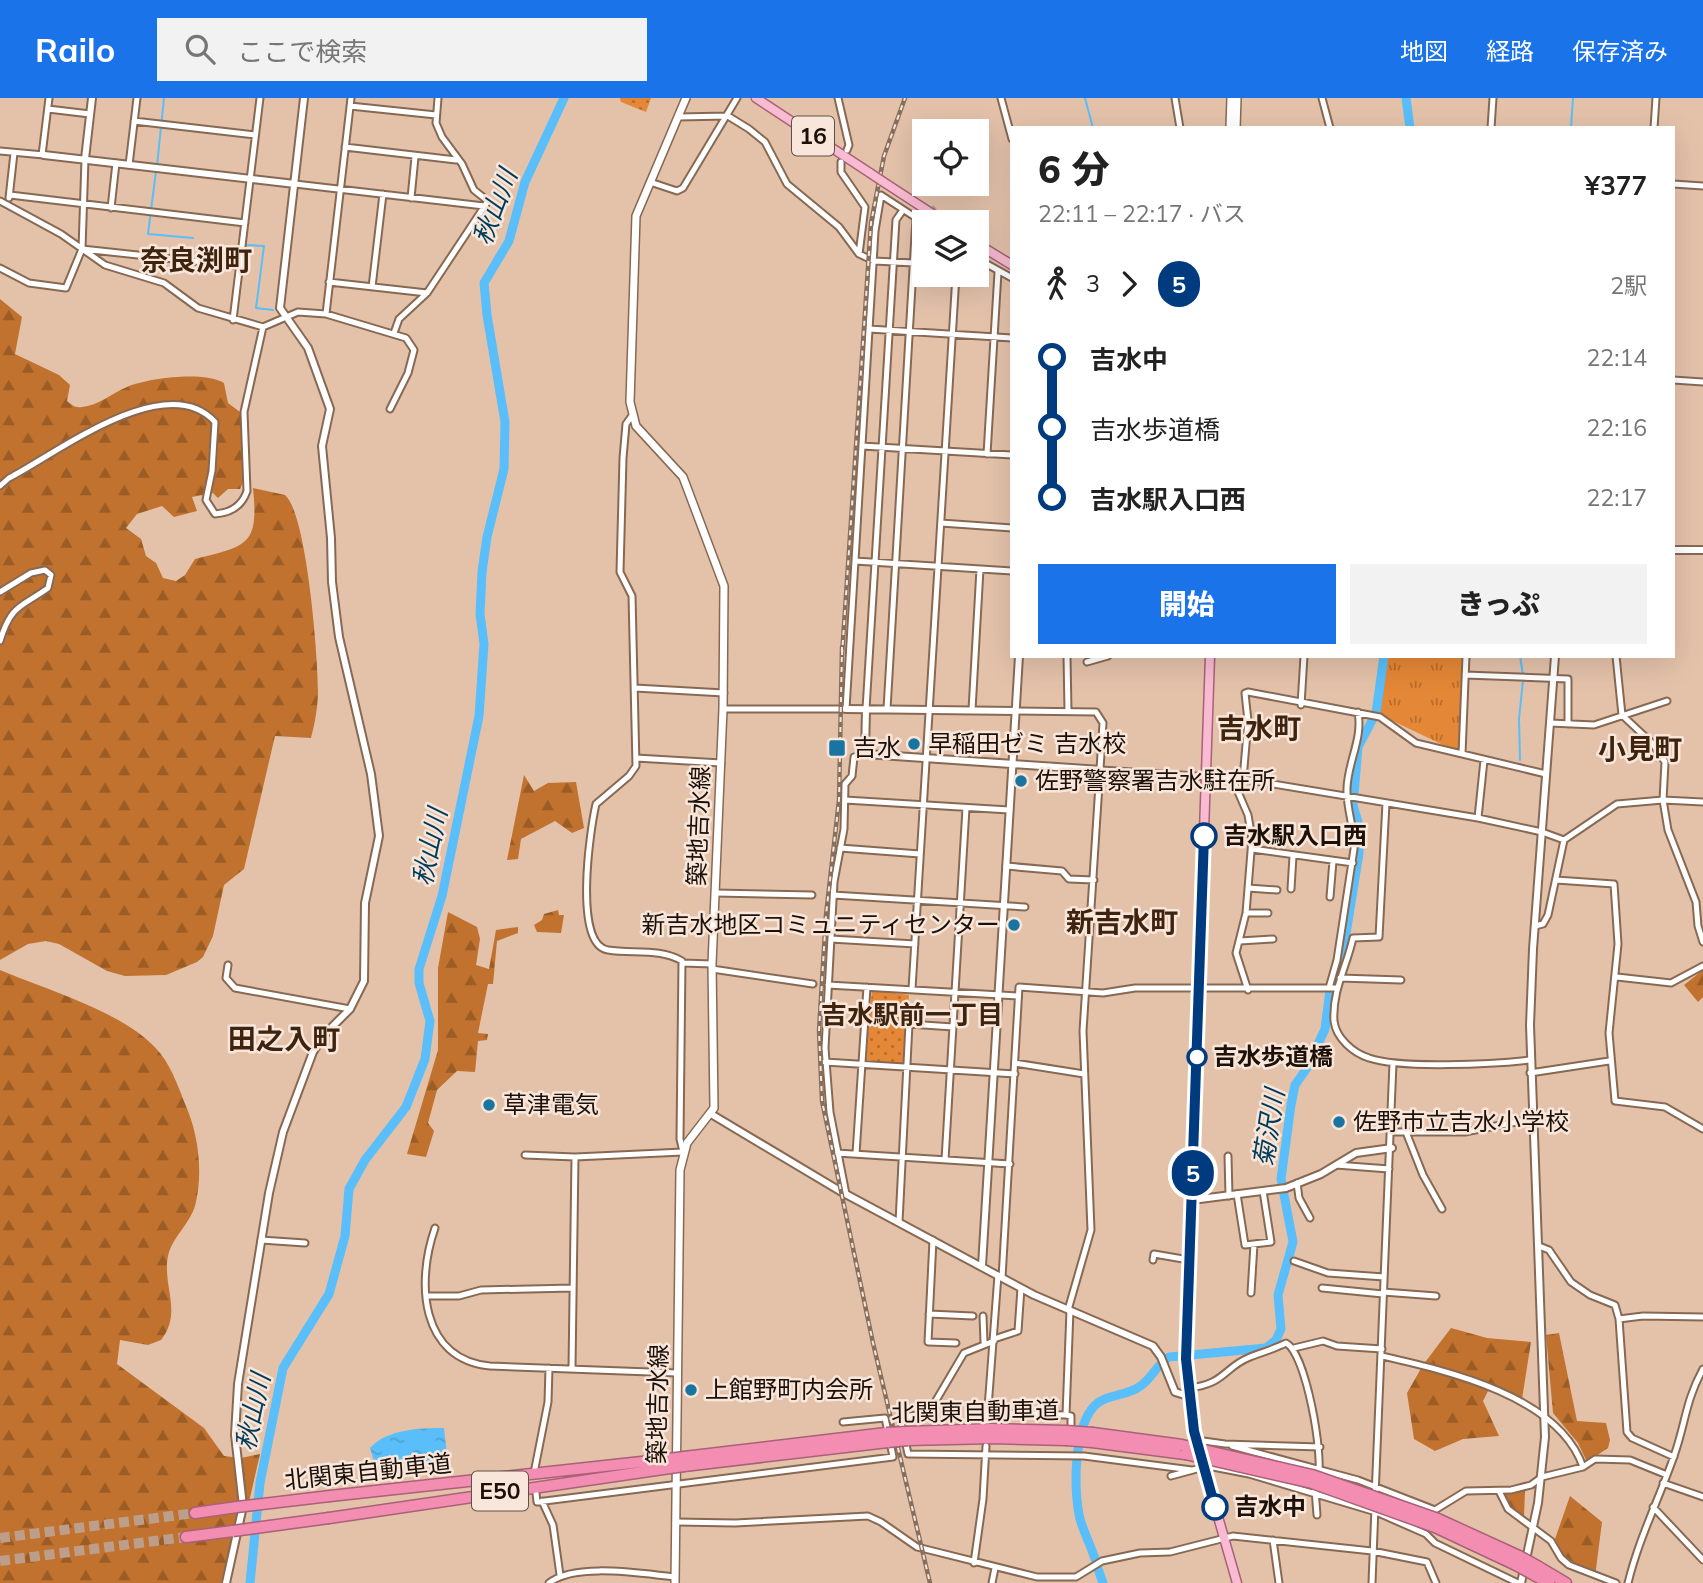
<!DOCTYPE html>
<html lang="ja">
<head>
<meta charset="utf-8">
<style>
  :root { --surface:#fff; --page:#f2f2f2; --text:#222; --muted:#767676; --accent:#1a73e8 }
  body { margin:0; font-family:Mulish,"Noto Sans JP",sans-serif; background:var(--page); color:var(--text); height:100vh; display:flex; flex-direction:column; font-size:26px; white-space:nowrap }
  * { box-sizing:border-box; margin:0 }
  p { font-size:23px; color:var(--muted) }
  .icon { flex:none; width:38px; height:38px; fill:none; stroke:currentColor; stroke-width:2; stroke-linecap:round; stroke-linejoin:round }
  .map { position:relative; flex:1; overflow:hidden }
  .panel { position:absolute; left:1010px; top:28px; width:665px; height:532px; display:flex; flex-direction:column; background:var(--surface); border-radius:0px; box-shadow:0 7px 28px #0002 }
  .panel>* { flex:none }
  .badge { padding:0 14px; border-radius:23px; font-size:24px; line-height:46px }
  .tools { position:absolute; left:912px; top:21px; display:grid; gap:14px }
  .tools a { display:grid; place-items:center; width:77px; height:77px; border-radius:0px; background:var(--surface); box-shadow:0 7px 28px #0002; font-size:35px }
  .map>.badge { position:absolute; translate:-50% -50%; box-shadow:0 0 0 4px #fff }
  .legs { display:flex; align-items:center; gap:10px; height:77px; padding:0 28px; font-size:23px }
  .legs p { margin-inline-start:auto }
  .overview { display:flex; align-items:center; justify-content:space-between; height:119px; padding:0 28px }
  h1 { font-size:38px; font-weight:800; line-height:52px }
  .cta { display:flex; gap:14px; margin-top:auto; padding:14px 28px }
  .cta a { flex:1; height:80px; border-radius:0px; background:var(--accent); color:#fff; font-size:28px; font-weight:800; line-height:80px; text-align:center }
  .cta a+a { background:var(--page); color:var(--text) }
  ul { padding:0 28px; list-style:none }
  li { display:flex; align-items:center; gap:24px; height:70px; font-size:26px }
  li i { display:grid; place-items:center; width:10px; height:100%; margin:0 9px; background:currentColor }
  li i::after { content:''; width:18px; height:18px; margin:-9px; border:5px solid; border-radius:50%; background:var(--surface) }
  li p { margin-inline-start:auto }
  li:first-child i { background:linear-gradient(#0000 50%,currentColor 0) }
  li:last-child i { background:linear-gradient(currentColor 50%,#0000 0) }
  header { display:flex; align-items:center; gap:42px; box-sizing:border-box; height:98px; padding:0 35px; background:var(--accent); color:#fff }
  header strong { font-size:33px }
  nav { display:flex; gap:38px; margin-inline-start:auto; font-size:24px }
  .search { width:490px; height:63px; background:var(--page); display:flex; align-items:center; gap:18px; box-sizing:border-box; padding:0 24px; border-radius:0px; color:var(--muted); font-size:26px }
  .map>svg:first-child { display:block }
  .grass { fill:url(#grass-tufts) }
  .forest { fill:url(#forest-firs) }
  .park { fill:url(#park-dots) }
  .water { fill:url(#water-ripples) }
  .lines { fill:none; stroke-linecap:round; stroke-linejoin:round }
  .stream { stroke:#59bef9; stroke-width:2 }
  .river { stroke:#59bef9; stroke-width:9 }
  .minor-tunnel { stroke:#bc9e8a; stroke-width:5; stroke-dasharray:5 2.5; stroke-linecap:butt }
  .motorway-tunnel { stroke:#bc9e8a; stroke-width:10; stroke-dasharray:10 5; stroke-linecap:butt }
  .minor-casing { stroke:#876953; stroke-width:9 }
  .tertiary-casing { stroke:#876953; stroke-width:10 }
  .secondary-casing { stroke:#876953; stroke-width:10 }
  .primary-casing { stroke:#a86176; stroke-width:11 }
  .motorway-casing { stroke:#a86176; stroke-width:13 }
  .minor { stroke:#fff; stroke-width:5 }
  .tertiary { stroke:#fff; stroke-width:6 }
  .secondary { stroke:#fff; stroke-width:7 }
  .primary { stroke:#f8bbd1; stroke-width:8 }
  .motorway { stroke:#f48db2; stroke-width:10 }
  .rail-casing { stroke:#876f5e; stroke-width:4.5 }
  .rail { stroke:#f8e6da; stroke-width:2; stroke-dasharray:5; stroke-linecap:butt }
  .primary-bridge-casing { stroke:#a86176; stroke-width:11; stroke-linecap:butt }
  .motorway-bridge-casing { stroke:#a86176; stroke-width:13; stroke-linecap:butt }
  .primary-bridge { stroke:#f8bbd1; stroke-width:8 }
  .motorway-bridge { stroke:#f48db2; stroke-width:10 }
  .line-1-casing { stroke:#fff; stroke-width:16 }
  .line-1 { stroke:#003b80; stroke-width:10 }
  .poi-dot { fill:#1974a2; stroke:#f8e6da; stroke-width:2.5 }
  .stop-1-dot { fill:#fff; stroke:#003b80; stroke-width:3.5 }
  .labels { text-anchor:middle; stroke-width:5; stroke-linejoin:round; paint-order:stroke }
  .shield { fill:#f8e6da; stroke:#5e5047; stroke-width:2 }
  .shield-label { font-size:23px; font-weight:bold; fill:#1c1008 }
  .poi-label { font-size:24px; fill:#1c1008; stroke:#f8e6da; text-anchor:start }
  .street-label { font-size:24px; fill:#1c1008; stroke:#f8e6da }
  .stop-label { font-size:24px; font-weight:bold; fill:#1c1008; stroke:#f8e6da; text-anchor:start }
  .water-label { font-size:26px; font-style:italic; fill:#003b58; stroke:#f8e6da }
  .neighbourhood-label { font-size:26px; font-weight:bold; fill:#3e240f; stroke:#f8e6da }
  .quarter-label { font-size:28px; font-weight:bold; fill:#3e240f; stroke:#f8e6da }
</style>
</head>
<body>
<header>
<strong>Railo</strong>
<div class="search"><svg class="icon" aria-label="search" viewBox="0 0 24 24"><circle cx="10" cy="10" r="6"/><path d="M15 15l6 6"/></svg>ここで検索</div>
<nav><a>地図</a><a>経路</a><a>保存済み</a></nav>
</header>
<div class="map">
<svg width="1703" height="1485" viewBox="0 0 1703 1485">
  <defs>
    <pattern id="grass-tufts" width="24" height="20" patternUnits="userSpaceOnUse" patternTransform="scale(1.75)"><rect width="24" height="20" fill="#e48736"/><path d="M3 7l-1-3M5 7V3M7 7l1-3M15 17l-1-3M17 17v-4M19 17l1-3" fill="none" stroke="#b86d2c"/></pattern>
    <pattern id="forest-firs" width="22" height="20" patternUnits="userSpaceOnUse" patternTransform="scale(1.75)"><rect width="22" height="20" fill="#c0722e"/><path d="M5 1l3.5 6h-7zM16 11l3.5 6h-7z" fill="#9b5c25"/></pattern>
    <pattern id="park-dots" width="8" height="8" patternUnits="userSpaceOnUse" patternTransform="scale(1.75)"><rect width="8" height="8" fill="#e48736"/><path d="M2 2h.1M6 6h.1" fill="none" stroke="#b86d2c" stroke-width="1.8" stroke-linecap="round"/></pattern>
    <pattern id="water-ripples" width="26" height="14" patternUnits="userSpaceOnUse" patternTransform="scale(1.75)"><rect width="26" height="14" fill="#59bef9"/><path d="M2 4q2-2 4 0t4 0M15 11q2-2 4 0t4 0" fill="none" stroke="#4da2d4"/></pattern>
  </defs>
  <rect width="100%" height="100%" fill="#e4c2aa"/>
  <path class="grass" d="M1382 558H1466L1462 656 1376 615Z"/>
  <path class="forest" d="M0 201 22 219 15 256 59 277 70 287 67 303C72 307 75 310 82 309 98 308 112 295 127 289 149 280 203 273 224 285L228 305 240 314 245 379 240 391H228L218 400 213 395 192 399 197 413 174 419 162 408 137 416 126 430 141 441 146 458 156 465 163 480 176 483 185 477 195 461C247 448 259 448 253 390L285 397C307 416 318 559 318 592 318 608 315 625 311 640L275 638 244 771 224 787 213 838 203 859 197 864 166 877 125 878 107 873 59 846 46 843 28 846 0 862Z
    M524 677 534 693 548 685 576 684 584 730 572 735 555 723 521 741 518 761 507 762Z
    M558 812 559 817H564L561 835 537 834 534 827 542 822 544 816Z
    M448 814 477 829 480 841 476 867 489 871 496 832 518 829V835L497 843 493 886H488L478 935 488 936 487 942 478 943 475 974 457 973 437 992 428 1025 434 1033 426 1059 407 1056 438 952V870Z
    M0 872C47 892 128 915 160 955 173 971 180 994 188 1013 199 1041 203 1078 195 1108 190 1125 174 1138 169 1154 160 1185 184 1213 161 1242L148 1247 120 1242 117 1266 204 1330 224 1358 241 1360 260 1356 244 1426 221 1485H0Z
    M1703 872V899L1698 904 1684 887Z
    M1451 1230 1487 1240 1531 1244 1522 1301 1495 1290 1489 1291 1483 1303 1499 1338 1463 1341 1435 1353 1414 1341 1407 1295 1423 1267Z
    M1559 1235 1577 1323 1606 1325 1610 1342 1608 1350 1587 1364 1578 1345 1553 1315 1546 1237Z
    M1525 1392 1524 1420 1511 1409 1502 1394Z
    M1570 1398 1602 1424 1595 1479 1564 1458 1555 1441Z"/>
  <path class="park" d="M620 0H651L646 14 621 4Z
    M872 892 909 897 903 966 865 962Z"/>
  <path class="water" d="M444 1330 448 1365H403L402 1371 377 1373 370 1350C387 1331 420 1330 444 1330Z"/>
  <g class="lines">
    <path class="stream" d="M1085 0 1093 30
      M1571 30 1573 0
      M157 68 164 0
      M156 73 148 136 193 140
      M245 147 264 148 256 210 273 212
      M1520 558 1523 577
      M1520 662 1519 621 1523 582"/>
    <path class="river" d="M1406 0 1410 30
      M1095 1461C1091 1448 1084 1435 1080 1421 1073 1392 1073 1322 1099 1304 1111 1296 1128 1297 1139 1289 1152 1281 1156 1267 1169 1259L1266 1250 1276 1242 1281 1231 1278 1197 1293 1144 1281 1081 1291 1007 1295 987 1307 970 1325 931 1330 892 1345 842 1359 755V727L1353 708 1358 649 1376 615 1384 558
      M1097 1468 1103 1485
      M250 1485 260 1385 283 1270 329 1196 345 1138 349 1091 365 1062 406 1009 425 961 430 923 419 885V871L442 798 479 618 484 546 480 516 482 474 487 439 504 371 505 324 487 217 484 185 509 143 525 84 564 0"/>
    <path class="minor-tunnel" d="M922 121 935 109"/>
    <path class="motorway-tunnel" d="M0 1440 195 1415
      M0 1463 186 1439"/>
    <g class="minor-casing">
      <path id="minor" d="M838 0 849 47 847 52
        M1001 0 1012 41
        M1175 0 1180 30
        M1322 0 1330 30
        M350 8 436 17
        M48 11 90 16
        M678 19 728 18 749 31 765 44 787 86 839 129 859 156 874 163 914 165
        M134 23 255 37
        M1491 30 1493 0
        M1654 30 1656 0
        M345 49 456 62
        M0 53 44 57
        M42 57 49 0
        M841 64V74L865 109 859 156
        M129 67 137 0
        M650 84 677 93 683 90 737 0
        M295 86 484 108
        M1673 86 1703 88
        M10 97 245 125
        M9 100 14 55
        M411 100 415 59
        M0 103 61 136 105 167 164 185 198 210 263 229 298 214 326 216 406 240 414 252 408 275 390 311
        M111 110 116 65
        M82 151 240 168
        M976 160 1012 180
        M0 170 29 185 66 190 82 151 85 61
        M329 184 427 195
        M372 189 383 96
        M326 216 351 0
        M233 222 260 0
        M869 231 1012 240
        M394 235 399 221 427 195 488 103 474 92 462 66 442 39 436 25 438 0
        M1673 282 1703 284
        M862 348 1012 357
        M987 356 998 174
        M0 388 9 380C56 356 166 270 215 324L212 373 206 402 215 416C230 415 242 408 247 393L244 314 263 229
        M941 425 1012 430
        M855 463 1012 473
        M0 494 31 475 45 472 51 477 48 490C22 509 11 506 0 543
        M1067 558 1068 613
        M1616 558 1622 617 1653 646 1665 664 1663 702 1668 732 1696 804 1698 828 1703 844
        M1087 564 1108 558
        M1465 577 1568 581V626
        M635 590 724 595
        M1301 607 1304 558
        M723 611H846L875 133 881 97 924 125
        M866 611 896 122 903 112
        M887 611 916 120
        M972 612 980 471
        M1016 613 1096 614 1103 625 1083 933 1091 1132 1068 1212
        M1550 625 1594 627 1667 603
        M1462 656 1466 558
        M636 660 721 665
        M1101 672 1243 681 1478 720 1542 734 1564 742
        M1232 680 1248 717 1252 741 1246 815 1236 855 1248 892
        M1243 681 1248 623 1245 595 1248 594 1380 619 1416 645 1546 676
        M845 702 1009 712
        M1386 705 1379 839 1353 840C1347 868 1332 893 1334 923 1336 940 1353 955 1369 960 1401 971 1495 966 1530 962
        M1478 720 1484 662
        M840 750 920 756
        M1252 751 1353 765
        M1006 768 1062 773 1069 781 1094 782
        M1556 782 1614 786 1618 846 1609 935 1615 1003 1665 1009 1703 1031
        M1248 790 1277 792
        M1291 791 1293 758
        M715 795 812 797
        M833 797 1025 809
        M1330 799 1333 763
        M1246 815H1268
        M1535 828 1543 826 1548 817 1564 742 1617 706 1663 702 1703 704
        M831 841 915 846
        M1240 843 1273 841
        M683 865 712 866
        M228 867 226 880 235 890 350 911
        M712 871 813 886
        M1617 879 1671 885 1703 868
        M1340 880 1401 882
        M828 887 1018 898
        M1329 890 1337 862 1354 751C1355 730 1346 711 1347 690 1348 663 1363 641 1358 614
        M912 891 956 177
        M825 964 1015 976
        M1015 965 1084 976
        M1530 975 1609 963
        M1392 1034H1465L1532 1021
        M1406 1034 1423 1077 1442 1111
        M837 1055 1010 1066
        M856 1056 867 889
        M525 1057 575 1059 683 1054 680 1041 682 863C660 850 632 856 608 852 573 847 590 732 596 706L629 678 636 668 632 498 620 474 623 360 626 326 631 319
        M1228 1058 1229 1098
        M945 1062 966 710
        M1336 1067 1389 1071
        M1297 1085 1299 1100 1310 1120
        M846 1096 830 1014 825 950 834 784 844 731 845 686 852 678 854 659 865 656
        M1237 1096 1245 1147 1271 1144 1263 1093
        M899 1124 909 926 953 929
        M435 1130C416 1184 420 1261 490 1268L677 1275
        M261 1142 305 1145
        M933 1142 928 1244 956 1245
        M1539 1148 1549 1152 1571 1184 1590 1197 1615 1207 1619 1221 1627 1334 1632 1340 1674 1359
        M1153 1162 1154 1156 1189 1162
        M1294 1163 1328 1175 1384 1179
        M1002 1180 1019 889 1103 895 1135 890H1336
        M1322 1190 1383 1196
        M1383 1194 1436 1198
        M1251 1195 1254 1146
        M426 1198H459L481 1192 573 1190
        M929 1216 973 1218
        M983 1218 984 1244
        M1619 1221 1643 1218 1703 1219
        M994 1241 1018 1233 1021 1190
        M994 1243 964 1255 928 1316 900 1319 908 1356 1084 1358 1192 1372
        M1294 1250 1323 1243 1337 1248 1382 1251
        M1382 1258C1448 1273 1559 1298 1583 1369
        M572 1270 575 1059
        M1187 1290C1225 1287 1224 1269 1250 1259 1263 1254 1274 1251 1286 1245 1306 1255 1324 1358 1318 1381
        M988 1315 1066 1317 1071 1318V1333
        M1066 1317 1070 1212
        M987 1323 998 1177
        M843 1324 885 1320 888 1334
        M1196 1342 1225 1346 1320 1349
        M1232 1348 1358 1382 1435 1412
        M535 1370 548 1304 549 1270
        M1171 1378 1208 1368 1249 1376 1376 1414 1426 1436 1435 1445 1518 1485
        M1663 1385 1703 1399
        M1315 1391 1317 1417
        M1499 1393 1508 1411 1551 1443 1561 1460 1569 1467 1616 1485
        M536 1395 537 1404 893 1359 890 1344
        M1375 1399 1393 965
        M542 1403 553 1427 560 1477
        M1653 1409 1703 1462
        M1432 1420 1435 1412 1466 1393 1511 1392 1531 1387 1542 1379 1583 1369 1595 1361 1630 1362 1667 1377
        M676 1424 735 1425 868 1418 881 1424 917 1449 1037 1479H1076L1102 1463 1140 1455 1170 1454 1233 1438 1372 1453 1427 1464 1436 1485
        M1273 1442 1279 1485
        M974 1465 983 1401 986 1348
        M549 1485C575 1464 643 1476 675 1479
        M992 1485 995 1470
        M1372 1485 1375 1409
        M1628 1485C1639 1440 1659 1401 1674 1358 1686 1324 1685 1304 1703 1271"/>
    </g>
    <g class="tertiary-casing">
      <path id="tertiary" d="M44 57 295 86
        M85 61 92 0
        M1673 452H1703
        M846 611 1016 613
        M866 611 865 656 1101 672
        M711 1016 840 1093 1034 1197 1153 1248 1161 1259 1175 1294 1188 1298
        M1192 1102 1286 1090 1321 1076 1356 1055 1392 1050
        M982 1168 1019 558
        M226 1485 243 1408 235 1337 238 1286 269 1095 283 1034 313 954 323 938 350 911 364 883 365 805 379 738 371 676 339 539 332 484 331 440 322 348 330 311 308 250 280 210 304 0
        M1521 1485 1538 1405 1545 1339 1530 927 1533 851 1555 558"/>
    </g>
    <g class="secondary-casing">
      <path id="secondary" d="M1230 30 1231 0
        M1236 30 1237 0
        M675 1485 680 1072 687 1045 714 1010 712 866 723 611 724 488 683 379 636 328 630 304 636 118 686 0"/>
    </g>
    <g class="primary-casing">
      <path id="primary" d="M756 0 870 75
        M882 83 945 124
        M976 145 1012 167
        M1210 558 1186 1261 1196 1342 1237 1485"/>
    </g>
    <g class="motorway-casing">
      <path id="motorway" d="M907 1334 991 1331 1066 1333
        M1093 1335 1182 1347
        M908 1342 993 1340 1066 1342
        M1092 1344 1185 1356
        M684 1359 886 1335
        M684 1368 888 1344
        M330 1398 669 1361
        M195 1415 237 1409
        M329 1420 670 1370
        M1438 1421 1519 1458
        M1435 1429 1516 1467
        M186 1439 233 1433
        M1539 1469 1566 1485
        M1536 1478 1549 1485"/>
    </g>
    <use href="#minor" class="minor"/>
    <use href="#tertiary" class="tertiary"/>
    <use href="#secondary" class="secondary"/>
    <use href="#primary" class="primary"/>
    <use href="#motorway" class="motorway"/>
    <g class="rail-casing">
      <path id="rail" d="M842 549 839 702 826 817 819 933 822 1003 873 1245 930 1485
        M842 557 871 125 884 58 905 0"/>
    </g>
    <use href="#rail" class="rail"/>
    <g class="primary-bridge-casing">
      <path id="primary-bridge" d="M870 75 882 83"/>
    </g>
    <g class="motorway-bridge-casing">
      <path id="motorway-bridge" d="M1066 1333 1093 1335
        M886 1335 907 1334
        M1066 1342 1092 1344
        M888 1344 908 1342
        M1182 1347 1312 1377 1438 1421
        M1185 1356 1312 1385 1435 1429
        M669 1361 684 1359
        M670 1370 684 1368
        M237 1409 330 1398
        M233 1433 329 1420
        M1519 1458 1539 1469
        M1516 1467 1536 1478"/>
    </g>
    <use href="#primary-bridge" class="primary-bridge"/>
    <use href="#motorway-bridge" class="motorway-bridge"/>
  </g>
  <g class="lines">
    <g class="line-1-casing">
      <path id="line-1" d="M1204 738 1186 1261 1194 1333 1215 1409"/>
    </g>
    <use href="#line-1" class="line-1"/>
  </g>
  <g class="poi-dot">
    <circle cx="914" cy="646" r="7"/>
    <rect x="828" y="641" width="18" height="18" rx="3.5"/>
    <circle cx="1021" cy="683" r="7"/>
    <circle cx="1014" cy="827" r="7"/>
    <circle cx="489" cy="1007" r="7"/>
    <circle cx="1339" cy="1024" r="7"/>
    <circle cx="691" cy="1292" r="7"/>
  </g>
  <g class="stop-1-dot">
    <circle cx="1204" cy="738" r="12"/>
    <circle cx="1197" cy="959" r="9"/>
    <circle cx="1215" cy="1409" r="12"/>
  </g>
  <g class="labels">
    <g class="shield">
      <rect x="792" y="18.5" width="42" height="39" rx="5"/>
      <rect x="472" y="1373.5" width="56" height="39" rx="5"/>
    </g>
    <g class="shield-label">
      <text x="813" y="46">16</text>
      <text x="500" y="1401">E50</text>
    </g>
    <g class="poi-label">
      <text x="928" y="654">早稲田ゼミ 吉水校</text>
      <text x="853" y="658">吉水</text>
      <text x="1035" y="691">佐野警察署吉水駐在所</text>
      <text x="1000" y="835" text-anchor="end">新吉水地区コミュニティセンター</text>
      <text x="503" y="1015">草津電気</text>
      <text x="1353" y="1032">佐野市立吉水小学校</text>
      <text x="705" y="1300">上館野町内会所</text>
    </g>
    <g class="street-label">
      <text transform="translate(699 728) rotate(-88)" y="8">築地吉水線</text>
      <text transform="translate(658 1306) rotate(-89)" y="8">築地吉水線</text>
      <text transform="translate(975 1314) rotate(-1)" y="8">北関東自動車道</text>
      <text transform="translate(368 1374) rotate(-6)" y="8">北関東自動車道</text>
    </g>
    <g class="stop-label">
      <text x="1223" y="746">吉水駅入口西</text>
      <text x="1213" y="967">吉水歩道橋</text>
      <text x="1234" y="1417">吉水中</text>
    </g>
    <g class="water-label">
      <text transform="translate(495 109) rotate(-69)" y="9">秋山川</text>
      <text transform="translate(430 749) rotate(-78)" y="9">秋山川</text>
      <text transform="translate(1269 1030) rotate(-81)" y="9">菊沢川</text>
      <text transform="translate(253 1314) rotate(-78)" y="9">秋山川</text>
    </g>
    <g class="neighbourhood-label">
      <text x="912" y="926">吉水駅前一丁目</text>
    </g>
    <g class="quarter-label">
      <text x="196" y="172">奈良渕町</text>
      <text x="1259" y="640">吉水町</text>
      <text x="1640" y="661">小見町</text>
      <text x="1122" y="834">新吉水町</text>
      <text x="284" y="951">田之入町</text>
    </g>
  </g>
</svg>
<div class="tools">
<a><svg class="icon" aria-label="locate" viewBox="0 0 24 24"><circle cx="12" cy="12" r="6"/><path d="M12 2v4M12 18v4M2 12h4M18 12h4"/></svg></a>
<a><svg class="icon" aria-label="layers" viewBox="0 0 24 24"><path d="M12 4l9 5-9 5-9-5zM3 14l9 5 9-5"/></svg></a>
</div>
<b class="badge" style="left:1193px;top:1075px;background:#003b80;color:#fff">5</b>
<section class="panel">
<div class="overview"><div><h1>6 分</h1><p>22:11 – 22:17 · バス</p></div><b>¥377</b></div>
<div class="legs"><svg class="icon" aria-label="walk" viewBox="0 0 24 24"><circle cx="13" cy="4" r="2"/><path d="M13 8l-2 6 4 7M11 14l-3 7M7 12l3-4h3l4 4"/></svg>3<svg class="icon" aria-label="forward" viewBox="0 0 24 24"><path d="M9 5l7 7-7 7"/></svg><b class="badge" style="background:#003b80;color:#fff">5</b><p>2駅</p></div>
<ul>
<li><i style="color:#003b80"></i><b>吉水中</b><p>22:14</p></li>
<li><i style="color:#003b80"></i><span>吉水歩道橋</span><p>22:16</p></li>
<li><i style="color:#003b80"></i><b>吉水駅入口西</b><p>22:17</p></li>
</ul>
<div class="cta"><a>開始</a><a>きっぷ</a></div>
</section>
</div>
</body>
</html>
